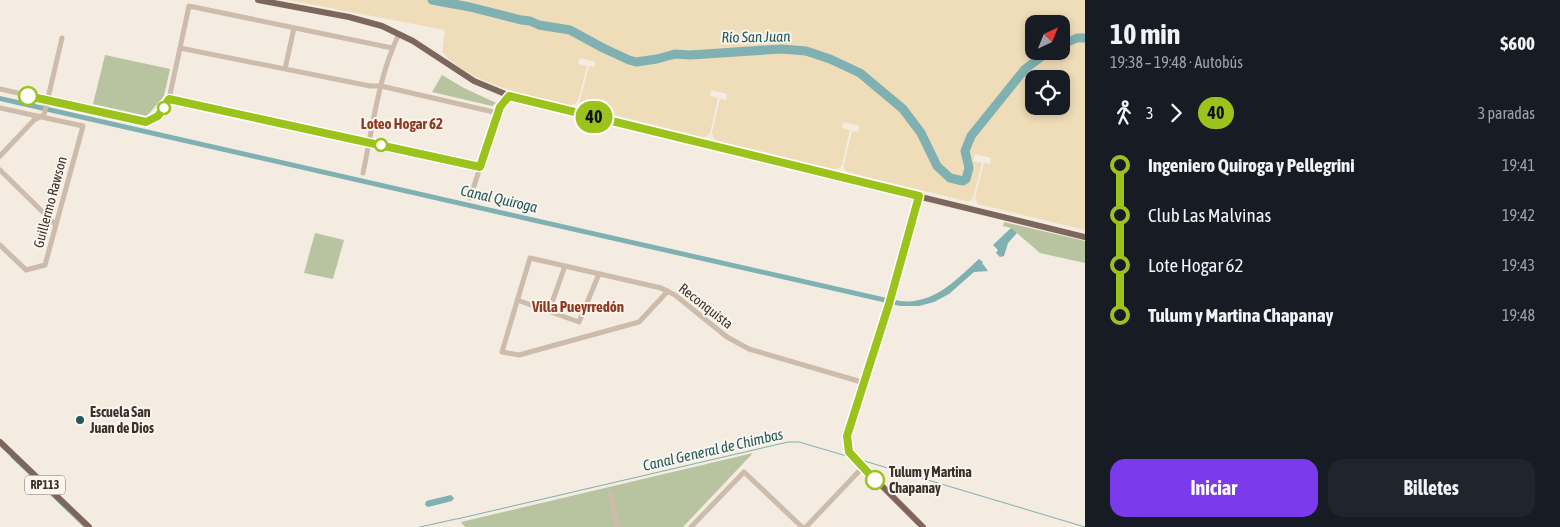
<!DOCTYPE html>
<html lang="es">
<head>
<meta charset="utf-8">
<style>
  :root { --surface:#171b24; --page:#20242c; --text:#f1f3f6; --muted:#9ea1a6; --accent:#7c3aed }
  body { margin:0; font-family:"Asap Condensed",sans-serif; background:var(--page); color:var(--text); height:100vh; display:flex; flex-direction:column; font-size:19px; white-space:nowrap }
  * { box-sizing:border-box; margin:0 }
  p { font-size:16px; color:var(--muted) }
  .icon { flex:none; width:28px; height:28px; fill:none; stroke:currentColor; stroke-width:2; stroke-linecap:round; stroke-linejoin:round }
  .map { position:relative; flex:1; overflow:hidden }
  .drawer { display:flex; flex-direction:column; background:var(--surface); width:475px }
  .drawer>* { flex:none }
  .badge { padding:0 10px; border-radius:16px; font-size:18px; line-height:32px }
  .needle { width:32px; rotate:43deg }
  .fabs { position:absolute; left:1025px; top:15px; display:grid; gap:10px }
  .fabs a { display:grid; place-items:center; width:45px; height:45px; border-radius:10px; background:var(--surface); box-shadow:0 2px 8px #0003; font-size:25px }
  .map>.badge { position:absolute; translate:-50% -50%; box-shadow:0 0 0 2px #fff }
  .legs { display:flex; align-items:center; gap:8px; height:55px; padding:0 25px; font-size:16px }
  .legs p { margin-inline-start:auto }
  .overview { display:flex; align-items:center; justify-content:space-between; height:85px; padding:0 25px }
  h1 { font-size:28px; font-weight:700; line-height:38px }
  .cta { display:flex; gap:10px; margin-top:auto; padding:10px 25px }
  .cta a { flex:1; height:58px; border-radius:15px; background:var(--accent); color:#fff; font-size:20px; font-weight:700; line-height:58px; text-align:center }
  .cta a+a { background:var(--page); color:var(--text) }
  ul { padding:0 25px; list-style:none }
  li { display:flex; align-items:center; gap:18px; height:50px; font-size:19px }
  li i { display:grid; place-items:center; width:8px; height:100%; margin:0 6px; background:currentColor }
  li i::after { content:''; width:12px; height:12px; margin:-6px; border:4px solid; border-radius:50%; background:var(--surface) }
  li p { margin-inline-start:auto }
  li:first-child i { background:linear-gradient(#0000 50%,currentColor 0) }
  li:last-child i { background:linear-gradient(currentColor 50%,#0000 0) }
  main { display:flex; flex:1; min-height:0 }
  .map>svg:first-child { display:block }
  .green { fill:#b8c4a0 }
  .sand { fill:#efdcb8; fill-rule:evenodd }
  .water { fill:#7fb0b2 }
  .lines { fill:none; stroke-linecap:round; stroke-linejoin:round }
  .stream { stroke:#7fb0b2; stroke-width:1 }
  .river { stroke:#7fb0b2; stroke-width:9 }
  .minor { stroke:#cdbbac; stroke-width:5 }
  .major { stroke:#7d675c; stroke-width:6 }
  .line-1-casing { stroke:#fff; stroke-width:11 }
  .line-1 { stroke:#9cc31c; stroke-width:8 }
  .stop-1-dot { fill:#fff; stroke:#9cc31c; stroke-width:2.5 }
  .poi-dot { fill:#1f5a5e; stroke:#fbf5ee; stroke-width:2 }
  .labels { text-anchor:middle; stroke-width:4; stroke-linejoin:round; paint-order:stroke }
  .shield { fill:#fbf5ee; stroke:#756b66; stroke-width:1 }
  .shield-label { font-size:12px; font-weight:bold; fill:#3b302b }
  .street-label { font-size:14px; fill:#3b302b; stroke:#fbf5ee }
  .poi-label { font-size:14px; font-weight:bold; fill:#3b302b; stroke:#fbf5ee; text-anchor:start }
  .stop-label { font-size:14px; font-weight:bold; fill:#3b302b; stroke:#fbf5ee; text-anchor:start }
  .water-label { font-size:15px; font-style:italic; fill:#1f5a5e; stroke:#fbf5ee }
  .neighbourhood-label { font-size:15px; font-weight:bold; fill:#8c3b22; stroke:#fbf5ee }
</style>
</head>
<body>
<main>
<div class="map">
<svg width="1085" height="527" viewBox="0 0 1085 527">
  <rect width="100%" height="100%" fill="#f4ebe1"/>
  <path class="green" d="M105 55 170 69 164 96 147 116 93 104Z
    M442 75 464 88 496 103 492 106 432 92Z
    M1004 222 1085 241V263L1040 253 1011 228 1003 226Z
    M315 233 344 240 333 279 304 273Z
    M753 453 683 527H465L461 522Z"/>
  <path class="sand" d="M289 0H1085V230L978 204 975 198 984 163 990 164 991 158 975 154 973 161 982 163 973 198 970 201H966L847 172 844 169V165L852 131 858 132 859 126 843 122 842 128 850 130 842 165 839 168 834 169 715 140 712 133 720 99 726 100 727 94 711 90 710 96 718 98 710 133 706 137H702L583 107 580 101 589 66 594 67 595 62 580 58 578 64 587 66 578 100 575 104 571 105C529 95 473 86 442 52L445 30ZM1034 24H1061V51H1034ZM1034 79H1061V106H1034Z"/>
  <path class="water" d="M0 96 900 301C934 305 957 279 979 259L983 262 982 265 983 264 988 271 974 272 949 294 934 302 919 306H900L0 101Z
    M1011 228 1017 233 1008 243 1004 256 1000 257 996 253 998 250 993 245Z
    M451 495 454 498 452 501 428 507 425 505 426 501Z"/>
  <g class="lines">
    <path class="stream" d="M11 457 84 527
      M861 460 1085 527
      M457 519 788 442H799L850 457
      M420 527 456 519"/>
    <path class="river" d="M432 0 470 7 521 20 530 21 539 25 570 30 603 48 629 60 636 62 657 59 675 54 690 55 781 49 806 51 830 59 860 73 903 109 921 133 937 166 950 178 963 181 966 179 969 168 965 151 971 136 1025 69 1049 51
      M1061 45 1077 38H1085"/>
    <path class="minor" d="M180 48 370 86H381L498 113
      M285 69 294 28
      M0 89 146 122C158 119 164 109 169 99L189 6 392 48
      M169 99 480 167
      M0 108 83 126 45 265 26 270 0 245
      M0 156 34 120 44 115 62 38
      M0 170 56 225
      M363 173C373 126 378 77 399 34
      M470 198 500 107 509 96
      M668 291 639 322 519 355 502 352 530 258 661 288 675 295 727 337 749 349 865 383
      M517 300 579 322 599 274
      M549 311 565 266
      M610 493 618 527
      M691 527 744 472 802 527
      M806 527 863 467"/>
    <path class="major" d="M258 0 349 17 382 26 413 41 474 81 515 98 1085 237
      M919 196 889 304 847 440 849 452 855 459 923 527
      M0 442 89 527"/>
  </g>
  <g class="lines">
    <g class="line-1-casing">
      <path id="line-1" d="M28 96 146 122 158 116 169 99 480 167 500 107 509 96 919 196 889 304 847 436 849 452 875 480"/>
    </g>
    <use href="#line-1" class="line-1"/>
  </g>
  <g class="stop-1-dot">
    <circle cx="28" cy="96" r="9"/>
    <circle cx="164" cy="108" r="6"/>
    <circle cx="381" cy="145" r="6"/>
    <circle cx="875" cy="480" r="9"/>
  </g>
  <circle class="poi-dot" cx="80" cy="420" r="5"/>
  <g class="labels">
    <rect class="shield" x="25" y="475.5" width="40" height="19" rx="4"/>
    <g class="shield-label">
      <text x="45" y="489">RP113</text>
    </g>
    <g class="street-label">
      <text transform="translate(50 202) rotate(-75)" y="5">Guillermo Rawson</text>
      <text transform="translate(706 306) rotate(38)" y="5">Reconquista</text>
    </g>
    <g class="poi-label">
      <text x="90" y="417">Escuela San<tspan x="90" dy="16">Juan de Dios</tspan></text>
    </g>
    <g class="stop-label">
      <text x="889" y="477">Tulum y Martina<tspan x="889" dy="16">Chapanay</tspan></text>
    </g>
    <g class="water-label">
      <text transform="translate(756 37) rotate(-1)" y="5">Río San Juan</text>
      <text transform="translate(499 199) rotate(13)" y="5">Canal Quiroga</text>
      <text transform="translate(713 450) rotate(-13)" y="5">Canal General de Chimbas</text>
    </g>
    <g class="neighbourhood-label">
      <text x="402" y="129">Loteo Hogar 62</text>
      <text x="578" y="312">Villa Pueyrredón</text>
    </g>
  </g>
</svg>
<div class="fabs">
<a><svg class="needle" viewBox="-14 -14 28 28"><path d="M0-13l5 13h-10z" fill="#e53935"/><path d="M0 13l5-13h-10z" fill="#9ea1a6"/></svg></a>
<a><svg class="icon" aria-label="locate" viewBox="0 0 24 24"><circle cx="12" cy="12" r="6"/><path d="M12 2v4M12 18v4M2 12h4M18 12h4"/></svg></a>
</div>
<b class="badge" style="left:594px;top:117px;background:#9cc31c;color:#111">40</b>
</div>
<section class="drawer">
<div class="overview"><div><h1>10 min</h1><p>19:38 – 19:48 · Autobús</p></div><b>$600</b></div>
<div class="legs"><svg class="icon" aria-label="walk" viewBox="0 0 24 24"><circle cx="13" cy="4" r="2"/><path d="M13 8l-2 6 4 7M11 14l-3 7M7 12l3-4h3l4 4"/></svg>3<svg class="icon" aria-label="forward" viewBox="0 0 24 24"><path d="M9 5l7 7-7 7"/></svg><b class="badge" style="background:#9cc31c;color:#111">40</b><p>3 paradas</p></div>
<ul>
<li><i style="color:#9cc31c"></i><b>Ingeniero Quiroga y Pellegrini</b><p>19:41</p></li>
<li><i style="color:#9cc31c"></i><span>Club Las Malvinas</span><p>19:42</p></li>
<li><i style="color:#9cc31c"></i><span>Lote Hogar 62</span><p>19:43</p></li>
<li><i style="color:#9cc31c"></i><b>Tulum y Martina Chapanay</b><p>19:48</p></li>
</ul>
<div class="cta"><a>Iniciar</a><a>Billetes</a></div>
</section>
</main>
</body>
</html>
